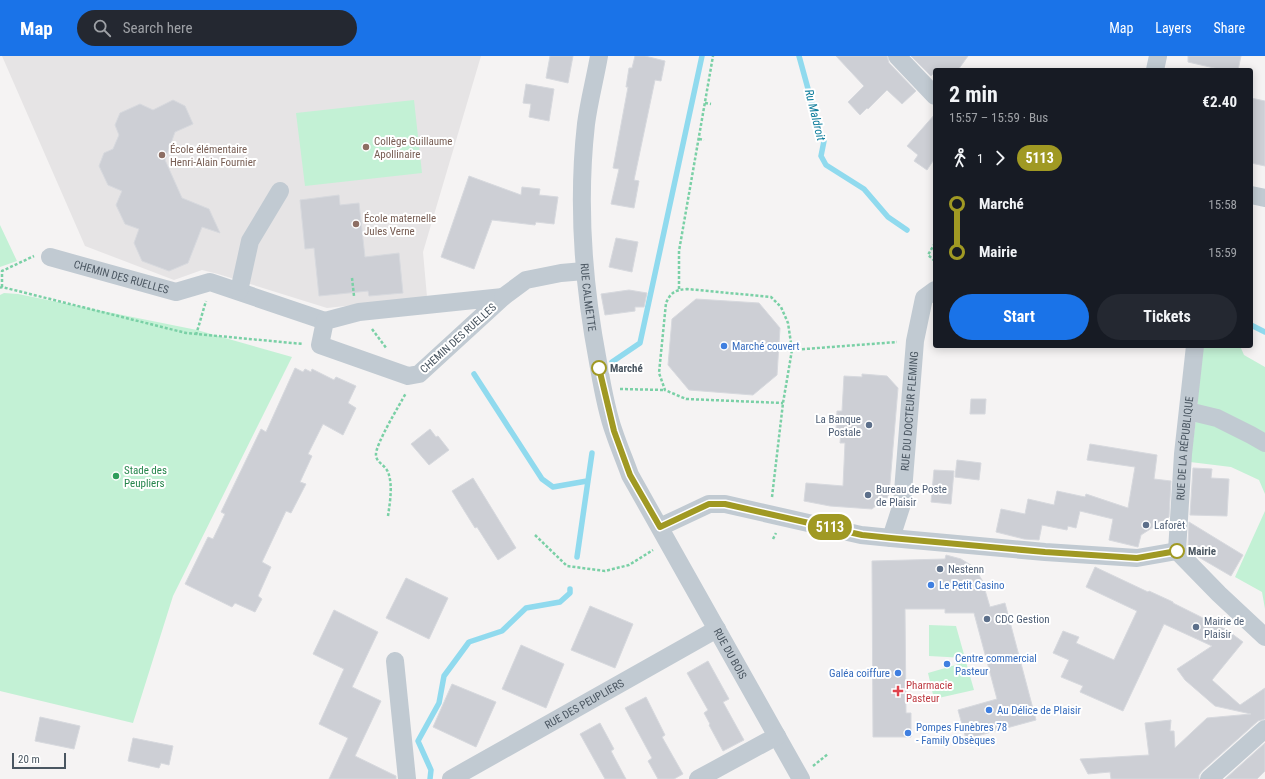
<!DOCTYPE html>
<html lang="en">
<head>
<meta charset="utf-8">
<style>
  :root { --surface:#171b24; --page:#242831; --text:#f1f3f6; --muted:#9ea1a6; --accent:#1a73e8 }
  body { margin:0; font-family:"Roboto Condensed",sans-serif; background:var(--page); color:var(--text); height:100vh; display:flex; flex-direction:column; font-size:15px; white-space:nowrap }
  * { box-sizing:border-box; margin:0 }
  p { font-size:13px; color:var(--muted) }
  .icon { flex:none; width:22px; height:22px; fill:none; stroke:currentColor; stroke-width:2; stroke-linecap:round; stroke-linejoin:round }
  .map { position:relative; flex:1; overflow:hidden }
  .side { position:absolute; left:933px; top:12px; width:320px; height:280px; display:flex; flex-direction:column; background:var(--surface); border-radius:4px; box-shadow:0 2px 10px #0003 }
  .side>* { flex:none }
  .badge { padding:0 8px; border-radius:13px; font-size:14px; line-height:26px }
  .scale { position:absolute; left:12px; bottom:10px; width:54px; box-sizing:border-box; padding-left:4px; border:2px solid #4a5661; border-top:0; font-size:11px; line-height:14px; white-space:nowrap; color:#4a5661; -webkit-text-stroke:3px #fff; paint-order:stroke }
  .map>.badge { position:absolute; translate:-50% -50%; box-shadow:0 0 0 2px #fff }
  .legs { display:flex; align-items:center; gap:6px; height:44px; padding:0 16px; font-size:13px }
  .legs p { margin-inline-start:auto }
  .head { display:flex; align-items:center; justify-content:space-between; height:68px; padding:0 16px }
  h1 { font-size:22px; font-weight:700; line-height:30px }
  .button { display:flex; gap:8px; margin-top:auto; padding:8px 16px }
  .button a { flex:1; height:46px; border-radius:24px; background:var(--accent); color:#fff; font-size:16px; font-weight:700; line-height:46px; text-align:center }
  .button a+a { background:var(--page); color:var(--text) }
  ul { padding:0 16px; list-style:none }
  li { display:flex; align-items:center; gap:14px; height:48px; font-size:15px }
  li i { display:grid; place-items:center; width:6px; height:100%; margin:0 5px; background:currentColor }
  li i::after { content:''; width:10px; height:10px; margin:-5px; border:3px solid; border-radius:50%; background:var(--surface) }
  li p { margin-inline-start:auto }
  li:first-child i { background:linear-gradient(#0000 50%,currentColor 0) }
  li:last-child i { background:linear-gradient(currentColor 50%,#0000 0) }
  header { display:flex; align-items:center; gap:24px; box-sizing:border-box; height:56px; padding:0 20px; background:var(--accent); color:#fff }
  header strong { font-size:19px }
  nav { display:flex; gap:22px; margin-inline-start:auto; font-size:14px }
  .search { width:280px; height:36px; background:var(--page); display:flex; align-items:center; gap:10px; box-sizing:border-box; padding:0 14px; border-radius:22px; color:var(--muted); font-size:15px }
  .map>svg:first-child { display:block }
  .education { fill:#e6e4e5 }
  .green { fill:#c3f1d5 }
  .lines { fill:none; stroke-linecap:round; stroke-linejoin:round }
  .stream { stroke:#90daee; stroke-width:5.5 }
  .building { fill:#cdcfd5; stroke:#d7d9de }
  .path { stroke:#7ad0a6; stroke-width:2.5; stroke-dasharray:3 2; stroke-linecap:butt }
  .minor { stroke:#c1cad2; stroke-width:18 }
  .line-1-casing { stroke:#fff; stroke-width:9 }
  .line-1 { stroke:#a09923; stroke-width:6 }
  .education-dot { fill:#8d6e63; stroke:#fff; stroke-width:1.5 }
  .shop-dot { fill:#3f7fe0; stroke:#fff; stroke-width:1.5 }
  .stop-1-dot { fill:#fff; stroke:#a09923; stroke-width:2 }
  .service-dot { fill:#5c6f8a; stroke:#fff; stroke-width:1.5 }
  .leisure-dot { fill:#2e9e5b; stroke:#fff; stroke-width:1.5 }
  .health-dot { fill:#e0444e; stroke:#fff; stroke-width:1.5 }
  .labels { text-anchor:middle; stroke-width:4; stroke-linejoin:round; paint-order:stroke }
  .education-label { font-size:11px; fill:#785e54; stroke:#fff; text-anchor:start }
  .street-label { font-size:11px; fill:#4a5661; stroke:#fff }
  .shop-label { font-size:11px; fill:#366cbe; stroke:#fff; text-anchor:start }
  .stop-label { font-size:11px; font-weight:bold; fill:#4a5661; stroke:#fff; text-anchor:start }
  .service-label { font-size:11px; fill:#4e5e75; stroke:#fff; text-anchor:start }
  .leisure-label { font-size:11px; fill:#27864d; stroke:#fff; text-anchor:start }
  .health-label { font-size:11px; fill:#be3a42; stroke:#fff; text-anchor:start }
  .water-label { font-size:12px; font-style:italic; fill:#0c7c9b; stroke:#fff }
</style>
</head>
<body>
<header>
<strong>Map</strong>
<div class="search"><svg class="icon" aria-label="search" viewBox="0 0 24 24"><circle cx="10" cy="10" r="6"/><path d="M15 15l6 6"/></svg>Search here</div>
<nav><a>Map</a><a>Layers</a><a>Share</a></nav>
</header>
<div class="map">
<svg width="1265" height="723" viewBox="0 0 1265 723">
  <rect width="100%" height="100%" fill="#f5f3f3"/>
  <path class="education" d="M2 0H481L423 196 427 241 327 252 218 218 202 214 174 224 85 190Z"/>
  <path class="green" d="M414 44 422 117 305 130 296 57Z
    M0 169 17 205 0 211Z
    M4 237 18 238 197 274 292 301 173 540 133 667 0 635V239Z
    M1201 290H1240L1244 299 1265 311V438L1259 424 1231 411 1190 406 1197 356Z
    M1265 455V553L1262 536 1235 521Z
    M929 569 956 570 965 602 929 600Z
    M966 606 974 634 934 643 928 617Z"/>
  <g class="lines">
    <path class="stream" d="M799 0 813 51 814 65 824 85 821 100 826 109 864 133 888 161 907 174
      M1251 269 1265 276
      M612 306 640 287 702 0
      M474 318 542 423 553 431 587 425
      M577 501 592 397
      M430 723 431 714 418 685 439 647 444 620 469 586 502 575 526 552 560 546 570 537V533"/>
  </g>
  <path class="building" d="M550 0H573L568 27 546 22Z
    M635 0H645L665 5 661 25 655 24 634 124 639 125 634 152 611 148 619 113 613 112 628 31H626L629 12H632Z
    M836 0H887L889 7 916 35 902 48 887 34 868 53 867 52 860 59 848 46 864 30Z
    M911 0H968L958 14H935V16L931 20Z
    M1188 0H1241L1238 14H1223L1188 6Z
    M526 28 554 33 549 65 529 61 531 48 523 47Z
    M1251 42 1265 45V110L1251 107Z
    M173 44 185 50 193 68 175 76 165 104 182 142 209 153 220 177 202 171 188 207 169 215 142 205 134 187 139 173 125 168 116 149 122 135 108 129 99 110 104 97 113 93 119 79 115 69 120 57 140 48 153 54Z
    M935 58V102L927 114 914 105 918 99 907 90Z
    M469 120 521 139 522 131 540 133 539 139 558 141 554 168 536 166 535 169 492 164 474 213 441 201Z
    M339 139 340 149 359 147 365 201 399 197 403 237 369 240 368 235 319 240 314 192 305 193 300 144Z
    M616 182 638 186 632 216 609 211Z
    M629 234 647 237 644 251H635V255L605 259 601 238Z
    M696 243 759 247 780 272 777 319 753 339 689 334 668 309 672 263Z
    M295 312 303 316 305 313 311 316 312 313 334 324 336 321 356 330 348 347 356 352 343 379 323 368 308 398 312 400 300 426 306 428 291 457 286 455 262 506 271 511 258 540 262 543 255 556 235 547 232 551 185 528 208 481 213 483 225 458 221 456 261 373 266 376Z
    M862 318 887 320 898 332 889 439H888L887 442 881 441 877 449 872 453 830 450 804 445 806 427 843 430 845 387H840L841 376H836L837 355H842L844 320 862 321Z
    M971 343H986L985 358H970Z
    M430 373 436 381 438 380 449 394 429 409 411 388Z
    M1090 388 1157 399 1154 423 1171 425 1169 461 1141 479 1138 491 1109 484 1113 463 1080 455 1076 472 1068 470 1067 474 1042 469 1039 484 1024 483 996 476 1001 453 1025 458 1028 443 1054 449 1057 435 1085 441 1086 438 1128 452 1135 411 1087 404Z
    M957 404 981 407 979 424 955 421Z
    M1193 412 1212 413 1211 422 1229 423 1227 460 1190 459Z
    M934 414 954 415 951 448 931 446Z
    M473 422 516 492 498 504 477 471 475 472 452 435Z
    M1189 466 1243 499 1231 520 1195 499 1188 491Z
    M946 499 961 503 974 511 982 524 990 551 1005 547 1036 664 966 683 958 654 997 643 974 557H945V553H905L906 657H911V681H873L872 505 945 503Z
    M1095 511 1148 536 1149 535 1173 546V547L1227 574 1243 586 1212 624 1240 649 1265 632V663L1258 665 1202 715 1199 719V723H1111L1110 716 1088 718 1080 703 1149 699 1145 667 1171 664 1170 675H1174L1175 692 1207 662 1251 658 1215 650 1185 624 1177 613 1212 590 1164 568 1123 655 1080 636 1083 630 1061 621 1069 604 1053 597 1063 575 1079 581 1076 587 1114 604 1137 555 1086 531Z
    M406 522 448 542 429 583 386 562Z
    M590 550 633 568 615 612 571 594Z
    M334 554 378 576 352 631 381 645 355 700 396 720V723H329L348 682 319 668 344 613 313 598Z
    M521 589 564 608 546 652 502 633Z
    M708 605 729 643 723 646 744 684 723 695 709 669 710 668 704 657 708 654 687 617Z
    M452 628 496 646 476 691 433 671Z
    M646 641 665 679 662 681 683 718 674 723H658L648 705 652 702 625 652Z
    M40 661 80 670 74 693 35 685Z
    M600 667 614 693 611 695 626 723H605L580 678Z
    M133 682 173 690 169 709 161 707 159 712 128 705Z
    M1265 687V715L1257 723H1225Z"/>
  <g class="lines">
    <path class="path" d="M705 47 711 48
      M699 83 704 84
      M935 187 928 199 935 205
      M352 222 354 240
      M2 231V215L34 200
      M0 232 2 231 186 277 303 288
      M679 233V195L713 0
      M372 273 387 293
      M196 279 206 245
      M792 294 897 286
      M620 333 665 334
      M772 441 783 347 792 294 788 267 781 251 771 241 687 233C675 234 671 236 666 247L659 317 665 334 686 343 783 347
      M388 460C390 446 393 429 388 416 385 409 376 406 376 399 375 389 400 348 406 337
      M535 479 567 510 605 515 629 509 653 494
      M773 483 776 477
      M813 710 828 698"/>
    <g class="minor">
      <path id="s1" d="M599 0C595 23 589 45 586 68 577 148 583 227 598 306 602 329 606 354 614 376 619 391 625 405 630 419L801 723"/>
      <path d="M897 0 935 40"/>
      <path d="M1155 14 1158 0"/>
      <path d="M1251 139 1265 142"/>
      <path id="s2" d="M50 201 176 236 210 226 325 265"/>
      <path d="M239 235 250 185 280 135"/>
      <path d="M503 241 419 318 408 320 320 289 325 265 359 256Z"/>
      <path d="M503 241 526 224 561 217 584 215"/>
      <path d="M1188 355 1217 362 1251 379 1265 387"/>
      <path d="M660 471 709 448H725L861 479 891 482 1045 496 1137 502 1177 495"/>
      <path id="s3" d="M891 482 902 448 915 285 924 242 935 234"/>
      <path id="s4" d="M1177 495 1183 398 1195 290"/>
      <path d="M1177 495 1219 538 1265 581"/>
      <path d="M395 605 407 723"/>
      <path id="s5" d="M451 723 717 573"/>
      <path d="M698 723 777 680"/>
      <path d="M1209 723 1265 673"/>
    </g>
  </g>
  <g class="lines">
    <g class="line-1-casing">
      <path id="line-1" d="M599 312 614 375 630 419 660 471 709 448H725L862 479 891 482 1045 496 1137 502 1177 495"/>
    </g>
    <use href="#line-1" class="line-1"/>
  </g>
  <g class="education-dot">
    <circle cx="366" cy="91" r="4"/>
    <circle cx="162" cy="99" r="4"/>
    <circle cx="356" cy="168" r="4"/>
  </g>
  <g class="shop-dot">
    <circle cx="724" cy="290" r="4"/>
    <circle cx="931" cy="529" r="4"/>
    <circle cx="947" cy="608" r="4"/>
    <circle cx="898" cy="617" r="4"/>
    <circle cx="989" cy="654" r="4"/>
    <circle cx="908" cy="677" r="4"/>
  </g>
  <g class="stop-1-dot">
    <circle cx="599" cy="312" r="7"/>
    <circle cx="1177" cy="495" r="7"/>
  </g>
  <g class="service-dot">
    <circle cx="869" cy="369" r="4"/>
    <circle cx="868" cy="439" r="4"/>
    <circle cx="1146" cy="469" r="4"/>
    <circle cx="940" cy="513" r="4"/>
    <circle cx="987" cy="563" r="4"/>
    <circle cx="1196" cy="571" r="4"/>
  </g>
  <circle class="leisure-dot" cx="116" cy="420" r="4"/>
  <path class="health-dot" d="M896 629h4v4h4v4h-4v4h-4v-4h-4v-4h4z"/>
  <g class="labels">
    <g class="education-label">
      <text x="374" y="89">Collège Guillaume<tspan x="374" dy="13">Apollinaire</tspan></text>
      <text x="170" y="97">École élémentaire<tspan x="170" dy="13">Henri-Alain Fournier</tspan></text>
      <text x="364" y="166">École maternelle<tspan x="364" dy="13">Jules Verne</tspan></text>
    </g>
    <g class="street-label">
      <text dy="4" stroke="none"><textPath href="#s2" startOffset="74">CHEMIN DES RUELLES</textPath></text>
      <text dy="4" stroke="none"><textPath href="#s1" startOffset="243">RUE CALMETTE</textPath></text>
      <text transform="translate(458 282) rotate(-42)" y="4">CHEMIN DES RUELLES</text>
      <text dy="4" stroke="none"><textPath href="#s3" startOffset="129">RUE DU DOCTEUR FLEMING</textPath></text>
      <text dy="4" stroke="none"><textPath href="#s4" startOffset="103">RUE DE LA RÉPUBLIQUE</textPath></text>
      <text dy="4" stroke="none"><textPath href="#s1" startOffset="631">RUE DU BOIS</textPath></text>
      <text dy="4" stroke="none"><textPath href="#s5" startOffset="153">RUE DES PEUPLIERS</textPath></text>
    </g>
    <g class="shop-label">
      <text x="732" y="294">Marché couvert</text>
      <text x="939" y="533">Le Petit Casino</text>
      <text x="955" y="606">Centre commercial<tspan x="955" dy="13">Pasteur</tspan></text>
      <text x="890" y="621" text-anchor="end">Galéa coiffure</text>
      <text x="997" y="658">Au Délice de Plaisir</text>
      <text x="916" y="675">Pompes Funèbres 78<tspan x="916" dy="13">- Family Obsèques</tspan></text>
    </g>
    <g class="stop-label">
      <text x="610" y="316">Marché</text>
      <text x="1188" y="499">Mairie</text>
    </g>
    <g class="service-label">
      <text x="861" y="367" text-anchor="end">La Banque<tspan x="861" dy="13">Postale</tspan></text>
      <text x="876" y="437">Bureau de Poste<tspan x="876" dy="13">de Plaisir</tspan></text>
      <text x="1154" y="473">Laforêt</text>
      <text x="948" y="517">Nestenn</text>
      <text x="995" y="567">CDC Gestion</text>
      <text x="1204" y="569">Mairie de<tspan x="1204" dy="13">Plaisir</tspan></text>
    </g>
    <g class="leisure-label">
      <text x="124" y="418">Stade des<tspan x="124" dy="13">Peupliers</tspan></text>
    </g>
    <g class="health-label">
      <text x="906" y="633">Pharmacie<tspan x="906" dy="13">Pasteur</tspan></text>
    </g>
    <g class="water-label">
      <text transform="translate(815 59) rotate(76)" y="4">Ru Maldroit</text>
    </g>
  </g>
</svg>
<div class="scale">20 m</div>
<b class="badge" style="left:830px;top:471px;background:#a09923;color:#fff">5113</b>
<section class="side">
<div class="head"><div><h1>2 min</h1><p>15:57 – 15:59 · Bus</p></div><b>€2.40</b></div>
<div class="legs"><svg class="icon" aria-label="walk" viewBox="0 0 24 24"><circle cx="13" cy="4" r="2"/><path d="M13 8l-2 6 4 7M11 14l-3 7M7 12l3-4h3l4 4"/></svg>1<svg class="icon" aria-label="forward" viewBox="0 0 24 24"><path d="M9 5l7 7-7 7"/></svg><b class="badge" style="background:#a09923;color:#fff">5113</b></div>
<ul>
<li><i style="color:#a09923"></i><b>Marché</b><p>15:58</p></li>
<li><i style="color:#a09923"></i><b>Mairie</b><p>15:59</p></li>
</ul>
<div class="button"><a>Start</a><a>Tickets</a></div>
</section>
</div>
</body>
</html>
